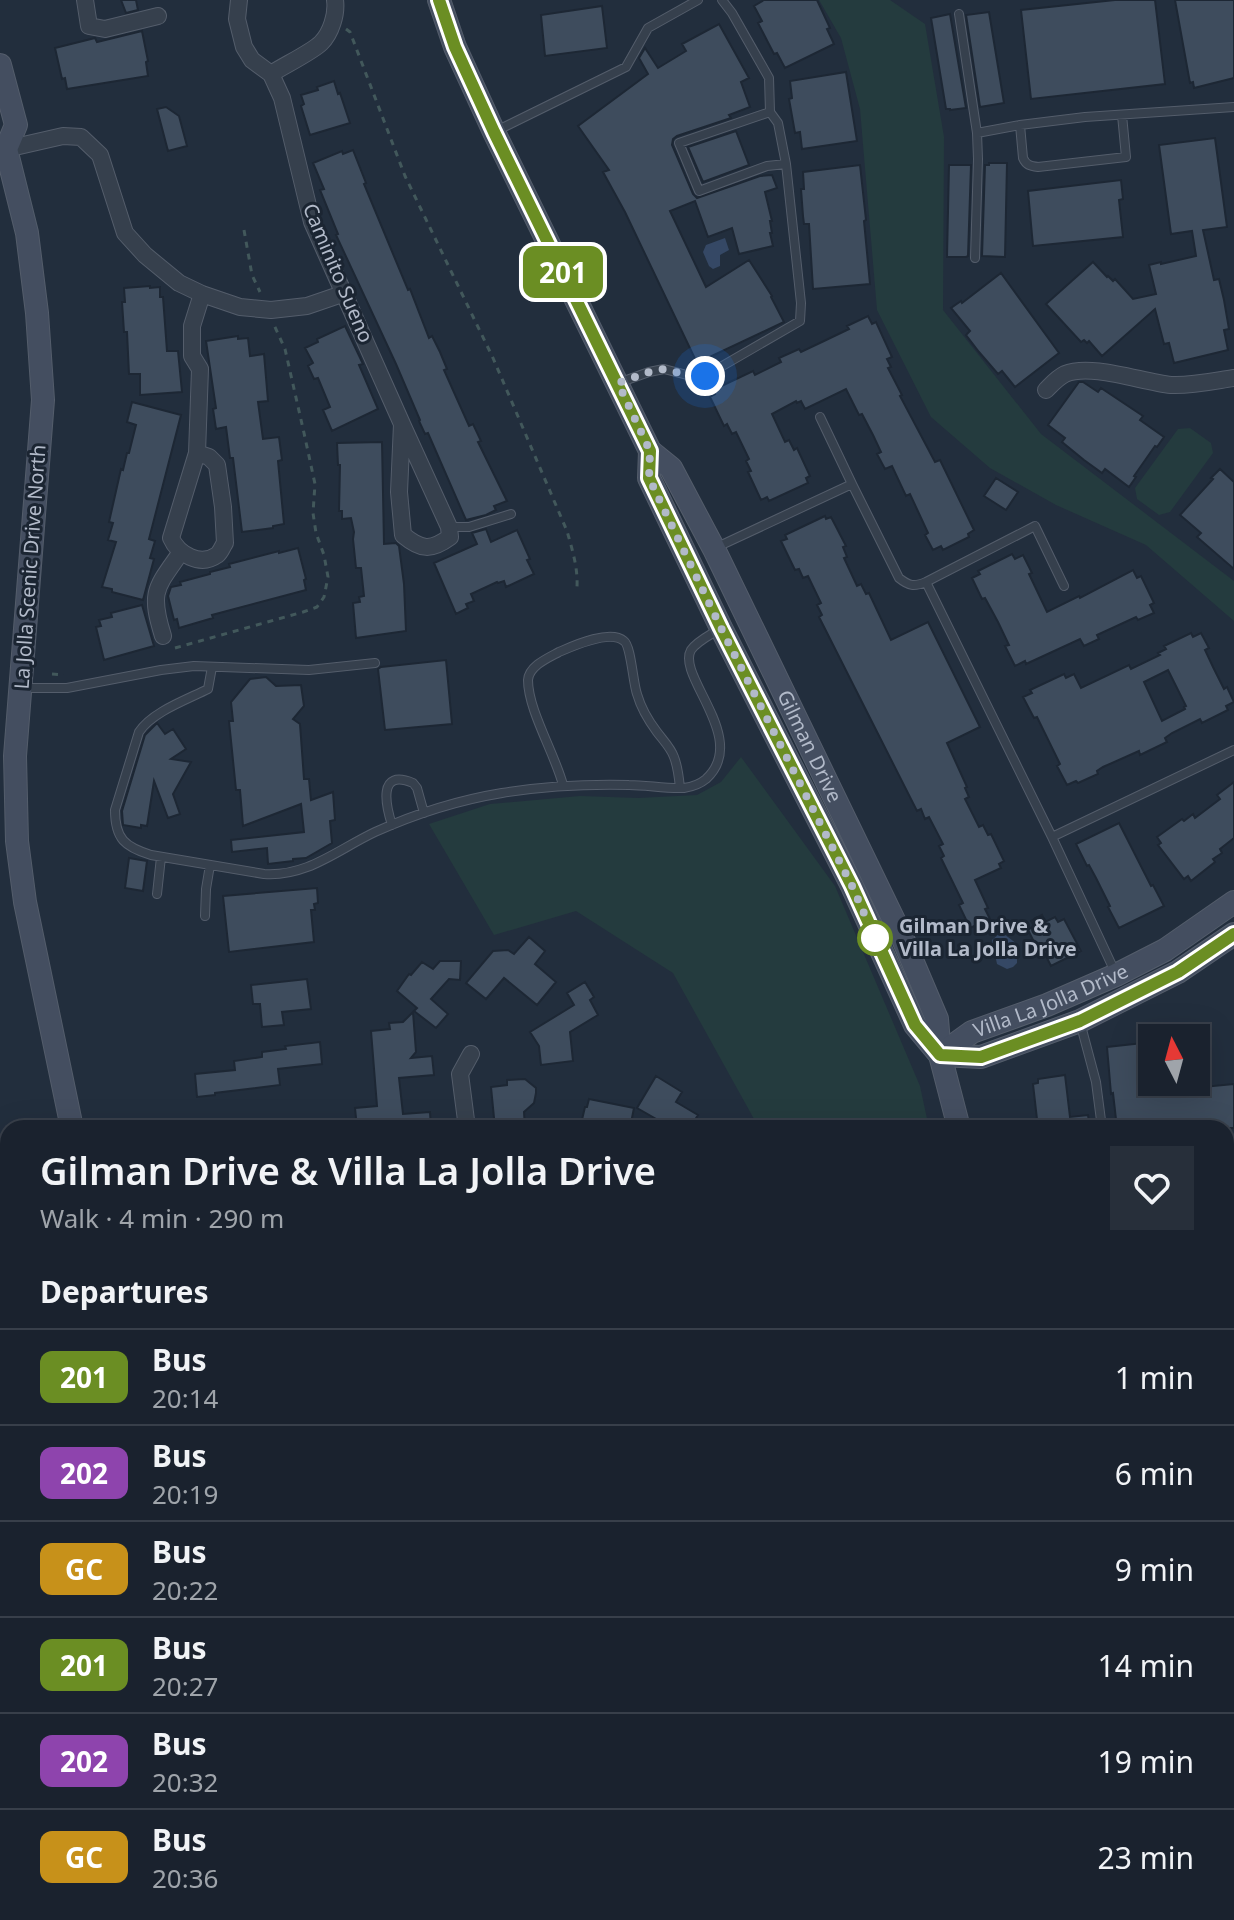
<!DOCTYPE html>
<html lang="en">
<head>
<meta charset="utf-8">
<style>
  :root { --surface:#1a222e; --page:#272f3a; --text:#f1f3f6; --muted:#9fa4aa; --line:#383f4a }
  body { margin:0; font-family:"Noto Sans",sans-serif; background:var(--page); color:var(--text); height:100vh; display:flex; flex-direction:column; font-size:30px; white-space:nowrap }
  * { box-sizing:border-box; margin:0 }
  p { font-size:26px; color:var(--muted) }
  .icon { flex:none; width:44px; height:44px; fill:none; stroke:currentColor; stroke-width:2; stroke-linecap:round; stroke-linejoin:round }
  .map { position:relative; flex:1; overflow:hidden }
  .sheet { position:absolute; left:0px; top:1120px; width:1234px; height:800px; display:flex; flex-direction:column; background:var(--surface); border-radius:24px 24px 0 0; box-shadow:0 8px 32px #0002,0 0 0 2px var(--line) }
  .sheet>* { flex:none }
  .badge { padding:0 16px; border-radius:12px; font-size:28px; line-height:52px }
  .needle { width:52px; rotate:354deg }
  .tools { position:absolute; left:1138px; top:1024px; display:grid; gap:16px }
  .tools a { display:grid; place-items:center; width:72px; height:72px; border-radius:0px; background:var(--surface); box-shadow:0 8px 32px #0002,0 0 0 2px var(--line); font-size:40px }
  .you { position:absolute; width:40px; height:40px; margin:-20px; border:6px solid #fff; border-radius:50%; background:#1a73e8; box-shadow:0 0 0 12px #1a73e833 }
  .map>.badge { position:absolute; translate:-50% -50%; box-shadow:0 0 0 4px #fff }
  h2 { padding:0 40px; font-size:30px; line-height:72px }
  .round { display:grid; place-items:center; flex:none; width:84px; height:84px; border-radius:0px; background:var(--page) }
  .summary { display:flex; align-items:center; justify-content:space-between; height:136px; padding:0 40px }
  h1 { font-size:38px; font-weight:600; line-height:60px }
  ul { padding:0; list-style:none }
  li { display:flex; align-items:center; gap:24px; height:96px; padding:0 40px; border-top:2px solid var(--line) }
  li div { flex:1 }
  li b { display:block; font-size:30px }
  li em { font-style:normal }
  li .badge { min-width:88px; font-weight:700; text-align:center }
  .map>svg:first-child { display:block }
  .green { fill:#243b3e }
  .water { fill:#354865 }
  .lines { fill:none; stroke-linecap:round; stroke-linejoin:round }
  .stream { stroke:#354865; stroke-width:5 }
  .building { fill:#3e4c5d; stroke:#1d2734; stroke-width:2; fill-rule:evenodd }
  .lane-casing { stroke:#545d6b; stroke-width:10 }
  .street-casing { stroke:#545d6b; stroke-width:18 }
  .secondary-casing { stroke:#545d6b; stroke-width:24 }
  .path { stroke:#42585b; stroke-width:3; stroke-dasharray:6 6; stroke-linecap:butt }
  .lane { stroke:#36404d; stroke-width:8 }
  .street { stroke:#36404d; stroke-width:16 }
  .secondary { stroke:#444e60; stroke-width:22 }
  .line-casing { stroke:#fff; stroke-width:18 }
  .line { stroke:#6b8e23; stroke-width:12 }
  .walk { stroke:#b2bac9; stroke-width:8; stroke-dasharray:0 14.4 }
  .stop-dot { fill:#fff; stroke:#6b8e23; stroke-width:4 }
  .labels { text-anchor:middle; stroke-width:6; stroke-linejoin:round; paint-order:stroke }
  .street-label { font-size:20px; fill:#b2bac9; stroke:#1b2532 }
  .stop-label { font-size:20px; font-weight:bold; fill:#b2bac9; stroke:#1b2532; text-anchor:start }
</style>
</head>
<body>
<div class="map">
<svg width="1234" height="1920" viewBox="0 0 1234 1920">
  <rect width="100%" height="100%" fill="#222e3d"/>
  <path class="green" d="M819 0H890L925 24 944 137 943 310 1041 434 1234 581V621L1146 545 1056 505 990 468 931 417 877 310 860 109 841 38Z
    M1190 428 1211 443 1213 453 1170 512 1159 515 1137 499 1135 488 1178 429Z
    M741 757 835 886 920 1086 929 1128H757L754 1119 673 973 576 911 494 935 429 824 490 804 580 796 638 798 697 795 721 782Z
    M1226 1671 1234 1675V1836L1226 1858Z
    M713 1912H861L859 1920H712Z
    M925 1912H1224L1234 1916V1920H923Z"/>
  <path class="water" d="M725 238 729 250 720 255V266L713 269 709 266 703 252 706 245Z
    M999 934H1004L1017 944V963L1013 967 1007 969 997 964 992 940Z"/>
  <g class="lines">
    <path class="stream" d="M1047 1920 1050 1912"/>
  </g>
  <path class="building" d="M121 0H136L138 10 126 13Z
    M764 0H817L830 28 827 29 834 44 785 68 777 53 774 54 758 23 762 21 754 6Z
    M1115 0H1155L1165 84 1031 99 1021 10Z
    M1175 0H1234V78L1194 88 1193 82 1190 83Z
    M602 6 607 48 545 56 541 15Z
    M989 12 1004 103 980 107 966 15Z
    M950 14 966 108 950 110V109H946L931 18Z
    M719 24 749 78 741 82 750 107 729 115 731 118 677 136 673 139 672 145 693 194 697 198 760 176 772 175 777 188 765 192 772 221H770L772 233H770L773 246 739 254 732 228 708 237 695 201 670 211 706 287 749 260 772 296 771 297 784 322 697 363 625 212 603 172 609 170 578 126 648 74 639 58 645 48 658 68 686 51 682 44Z
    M142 31 148 61 146 62 148 76 67 89 65 78 62 79 55 48 95 38 97 42Z
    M846 72 857 141 802 149 800 132 795 133 789 99 792 98 790 81Z
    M334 81 338 94 340 93 350 123 310 135 301 106 304 104 301 95 318 90 317 87Z
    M166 107 179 116 187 146 168 151 157 109Z
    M736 131 749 165 703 182 688 147Z
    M1215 138 1227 227 1203 230 1214 280 1219 279 1224 300 1229 329 1224 330 1228 350 1174 363 1169 343 1164 344 1155 309 1102 356 1089 341 1087 343 1084 340 1081 342 1046 304 1093 262 1107 277 1108 276 1113 281 1115 279 1133 299 1156 294 1149 265 1161 262V264L1196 256 1192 231 1171 234 1159 145Z
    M353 150 366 183 364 184 408 290 410 289 429 338 432 336 440 352 447 369 444 370 469 426 473 424 481 441 478 442 507 501 494 506 496 510 486 515 466 520 428 433 425 434 419 421 420 420 396 364 336 235 338 234 320 190 324 189 313 163 342 151 343 154Z
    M989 163H1007L1005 257 982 256 985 165H989Z
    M860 165 866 220 864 221 870 284 813 289 809 224H804L803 216 801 189H804L803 172Z
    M949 165H971L968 256 966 257H947Z
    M1121 180 1123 199 1119 200 1123 237 1033 246 1028 191Z
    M1001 273 1059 353 1015 387 1002 371 998 374 979 352 966 335 970 331 951 308 961 301 962 303Z
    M150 286V288L160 287V297H163L167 351H178L182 392 140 395V374H129L127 332H124L122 302H125L124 288Z
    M868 316 872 324 876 322 892 357 887 359 891 367 888 368 902 395 900 396 935 462 940 460 974 530 968 534 969 537 943 550 941 546 933 550 925 535 928 533 910 494 906 496 892 466 885 469 877 454 881 452 873 435 862 414 859 415 846 389 805 409 801 401 797 403 796 401 772 414 785 442 789 440 794 450 797 448 810 476 806 478 808 483 769 501 767 497 761 500 748 472 751 471 746 461 749 459 736 432 732 434 727 424 724 426 710 397 715 394 713 390 753 371 755 375 781 362 779 358 799 349 801 352 824 341 849 329 847 326Z
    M345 326 363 364 359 365 378 409 332 431 323 410 330 407 318 378 314 379 308 366 313 363 305 348 318 342 317 339Z
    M238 336V339L248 338 250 356 264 354 268 401 258 402 263 439 279 437 282 460 278 461 284 524 273 526V528L242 532 233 458H230L226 427 216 429 213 409 216 408 206 341Z
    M1079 382H1083L1098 392 1101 388 1143 416 1140 420 1164 437 1157 447 1155 446 1134 476 1136 477 1129 487 1105 469 1102 473 1084 460 1062 442 1065 438 1048 425Z
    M132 402 181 415 149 539 155 541 150 558 154 559 143 600 112 592V589L102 587 116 542 108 540 113 523 109 522 121 469 123 470 127 453H129L136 425 127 422Z
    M382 442 384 544 396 543 399 546 404 584 406 631 356 638 353 603 360 602 359 597 364 596 361 568H356L353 539 354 532 351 518 342 519V511H339L340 465H338L337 443Z
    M1220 469 1234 482V569L1197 537 1201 533 1180 515 1213 479 1211 478Z
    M996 478 1018 492 1006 510 984 496Z
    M825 516 826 519 831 517 846 546 843 547 847 557 844 558 857 586 861 584 866 594 869 593 891 640 928 622 980 727 947 743 967 787 965 788 969 797 965 799 979 827 983 825 988 835 991 834 1004 861 999 864 1001 868 975 880 988 908 985 909 990 919 970 928 959 905 963 903 941 858 944 856 939 846 943 844 929 817 925 819 921 809 917 811 819 617 822 615 817 605 821 603 808 576 803 578 799 569 795 570 781 541 787 539 785 535Z
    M486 529 491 542 517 530 530 559 527 560 534 574 506 587 504 581 498 583 497 582 471 594 474 601 466 604 468 608 456 614 434 563 477 544 472 533Z
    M298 548 306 579 304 580 306 590 212 615 213 618 179 628 177 619 174 620 168 596 171 587 181 585 180 582 210 574V572L230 567 229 564 279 551V553Z
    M1012 554 1015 559 1023 555 1032 573 1029 574 1047 612 1079 596 1080 598 1133 570 1137 578 1141 576 1154 603 1150 605 1154 613 1138 620 1136 617 1097 635 1099 639 1084 646 1080 639 1026 664 1025 661 1015 666 1005 646 1009 645 998 622 985 598 982 599 972 578 980 574 978 571Z
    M142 605 154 646 104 660 96 627 101 626 99 620 112 617 111 613Z
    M1191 633 1193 637 1201 633 1209 648 1205 650 1213 667 1224 689 1227 687 1234 702 1226 706 1228 710 1202 723 1200 719 1172 733 1165 738 1167 742 1140 755 1139 751 1103 767 1097 771 1098 774 1078 783 1076 781 1067 785 1057 766 1060 764 1037 717 1034 718 1023 697 1032 693 1030 690 1064 674 1066 678 1074 674 1081 688 1129 665 1131 669 1160 655 1158 653 1166 649 1164 646ZM1168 670 1186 706 1184 707 1185 709 1162 721 1144 682Z
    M446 660 452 724 385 730 378 669 381 667Z
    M266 677 276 686 301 685 304 706 293 719 300 724 304 779H309L311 800 333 792 335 820 330 821 332 843 306 858 293 859V861L268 864 267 848 232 852 231 840 304 832 301 804 243 826 240 790H236L229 721H233L231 702 250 679Z
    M157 723 165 734 173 729 186 749 171 759 191 762 173 794 180 814 168 818 154 781 147 826 141 825V828L123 825 122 811 145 735Z
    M1234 782V838L1220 849 1222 853 1213 859 1215 862 1191 881 1188 876 1184 879 1158 845 1161 843 1157 837 1182 819 1184 821 1193 814 1195 818 1220 799 1217 795Z
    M1119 823 1151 886 1153 885 1164 906 1119 928 1108 907 1110 906 1096 878 1089 865 1087 866 1076 844Z
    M129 858 147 861 143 891 125 888Z
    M317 888 318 903 314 904 315 910H311L314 942 229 952 223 896Z
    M1042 915 1045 922 1055 917 1058 922 1064 919 1081 951 1051 966 1044 952 1040 954 1028 930 1034 926 1031 921Z
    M529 937 545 951 535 964 556 982 537 1005 504 978 486 999 466 983 493 951 508 950 514 954Z
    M440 961H461L460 980 449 979 431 999 448 1014 436 1028 414 1011 417 1008 397 991 409 974 411 975 422 962 433 969Z
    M307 979 311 1009 282 1012 284 1025 262 1027 260 1004H253L251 985Z
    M585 982 594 997 590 1000 598 1015 570 1032 573 1061 541 1065 539 1046 530 1032 574 1005 567 993Z
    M413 1012 416 1052 411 1058 432 1056 434 1075 399 1078 403 1114 430 1112 431 1128H357L355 1108 377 1106 371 1031 390 1029 389 1023 403 1022Z
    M320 1042 322 1064 278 1069 280 1085 215 1093V1095L197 1097 195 1074 235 1070 234 1061 262 1057V1052L286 1049 285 1046Z
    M1152 1042V1061L1138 1062 1141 1093 1234 1084V1128H1117L1113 1093 1111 1094 1107 1047Z
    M1065 1075 1070 1117 1088 1115 1090 1128H1038L1033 1084 1038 1083V1079Z
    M656 1076 682 1092 676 1102 698 1115 690 1128H672L637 1108Z
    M525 1079 536 1088V1093L534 1103 524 1112 525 1128H495L491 1087 507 1085V1080Z
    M589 1099 634 1108 630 1128H580L585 1107H587Z"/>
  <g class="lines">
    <g class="lane-casing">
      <path id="lane" d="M959 14 977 133
        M770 112 679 143 699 191 767 166 786 164
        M1122 115 1126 157 1038 167C1030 166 1026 165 1023 158L1020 125 1085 117 1234 107
        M496 131 626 67 648 28 698 0
        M975 258 978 159 977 133 1020 125
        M621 382 649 372 664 369 687 375 705 376 800 321 801 303 786 164 778 123 770 112 769 78 732 13 722 0
        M820 417 852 484
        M450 527H469L511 514
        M715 548 852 484 899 578C909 586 914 587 926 582L1052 837 1116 974
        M926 582 1035 526 1064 586
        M212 667 208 689C186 700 152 712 139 732L115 810C115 839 125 847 151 855L264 874C307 877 337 850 375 832 415 814 459 800 502 793 545 786 586 784 629 785 647 785 666 789 684 788 691 787 700 784 706 779 750 739 676 676 691 650 697 641 712 634 721 628
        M21 688H67L161 670 194 666 309 670 375 663
        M563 785C555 754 528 710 528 680 529 666 548 658 559 652 573 646 610 629 624 641 631 646 633 683 637 694 641 708 648 720 657 732 663 740 671 748 674 757 678 767 679 778 680 788
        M392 825C386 806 377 768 413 783L417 788 424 813
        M1052 837 1234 750
        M157 894 161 857
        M205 916 206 889 210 865
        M1080 1022 1096 1082 1102 1128
        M1226 1145 1234 1144
        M1226 1194 1234 1193
        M1226 1411H1234
        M1226 1462 1234 1461"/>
    </g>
    <g class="street-casing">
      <path id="street" d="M85 0 89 26 105 29 158 16
        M239 0 237 19 244 47 252 60 271 74 282 98 312 222 402 424
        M271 74C283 66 312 52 321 43 331 33 337 14 335 0
        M6 149 63 136 81 137 100 155 125 233 145 255 179 283 202 294 240 307 271 310 307 306 345 293
        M1046 390C1052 384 1057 378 1065 374 1091 363 1142 382 1171 385 1192 386 1214 381 1234 378
        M402 424 449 527 450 537C431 551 421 550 403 535L399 492Z
        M197 453 209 457 217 465 223 507 225 543C222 547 221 552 217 555 200 567 178 554 171 538Z
        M197 453 200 369 192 356V326L202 294
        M163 636C149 591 156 588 181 552
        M467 1128 460 1074 471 1054
        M450 1912 457 1920"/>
    </g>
    <g class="secondary-casing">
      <g id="secondary">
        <path d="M439 0 455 47 494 132 650 451 649 478 721 628 852 886 915 1025 940 1055"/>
        <path d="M0 65 16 125 6 149 27 233 37 313 43 400 15 756 17 841 25 902 72 1128"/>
        <path id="s1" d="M650 451 671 468 714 549 903 939 937 1019 940 1055 959 1128"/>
        <path id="s2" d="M940 1055 972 1032 1047 1005 1116 975 1165 950 1234 902"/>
        <path d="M940 1055 981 1057 1080 1021 1178 972 1234 934"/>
        <path d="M0 1491 8 1489"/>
        <path d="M1226 1632 1234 1636"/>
        <path d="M0 1672 8 1731"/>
        <path d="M0 1771 8 1763"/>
        <path d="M138 1912 139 1920"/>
        <path d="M202 1912 203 1920"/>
        <path d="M588 1920 592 1912"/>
        <path d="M887 1920 889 1912"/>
      </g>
    </g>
    <path class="path" d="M346 29 350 32 405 176 493 358 567 531C572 549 578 567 577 587
      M244 230 252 275 260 292
      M175 648 303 612 317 607 324 597 328 577 324 555 316 533 313 513 315 484 304 433 285 349 274 325
      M52 674 64 675
      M170 1912 171 1920"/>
    <use href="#lane" class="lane"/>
    <use href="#street" class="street"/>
    <use href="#secondary" class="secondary"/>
  </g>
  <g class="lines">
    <g class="line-casing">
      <path id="line" d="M439 0 455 47 494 132 650 451 649 478 721 628 852 886 915 1025 940 1055 981 1057 1080 1021 1178 972 1234 934"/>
    </g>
    <use href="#line" class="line"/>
    <path class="walk" d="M705 376 687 375 664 369 649 372 618 383 650 451 649 478 721 628 852 886 875 938"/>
  </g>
  <circle class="stop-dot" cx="875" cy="938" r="16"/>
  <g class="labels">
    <g class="street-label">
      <text transform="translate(338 273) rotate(67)" y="7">Caminito Sueno</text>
      <text transform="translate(30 567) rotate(-86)" y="7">La Jolla Scenic Drive North</text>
      <text dy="7" stroke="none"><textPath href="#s1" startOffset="338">Gilman Drive</textPath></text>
      <text dy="7" stroke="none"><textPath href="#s2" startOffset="124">Villa La Jolla Drive</textPath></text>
    </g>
    <g class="stop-label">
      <text x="899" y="933">Gilman Drive &amp;<tspan x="899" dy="23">Villa La Jolla Drive</tspan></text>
    </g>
  </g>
</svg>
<div class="tools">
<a><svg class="needle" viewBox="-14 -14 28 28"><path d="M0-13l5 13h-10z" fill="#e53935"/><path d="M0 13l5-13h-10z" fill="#9fa4aa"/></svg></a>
</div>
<div class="you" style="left:705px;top:376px"></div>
<b class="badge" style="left:563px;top:272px;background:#6b8e23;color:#fff">201</b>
<section class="sheet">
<div class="summary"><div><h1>Gilman Drive &amp; Villa La Jolla Drive</h1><p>Walk · 4 min · 290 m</p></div><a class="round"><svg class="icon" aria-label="heart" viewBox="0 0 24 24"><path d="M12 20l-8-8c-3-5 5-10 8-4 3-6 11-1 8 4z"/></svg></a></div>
<h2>Departures</h2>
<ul>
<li><span class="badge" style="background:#6b8e23;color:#fff">201</span><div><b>Bus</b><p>20:14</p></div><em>1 min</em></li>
<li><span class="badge" style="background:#8e44ad;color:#fff">202</span><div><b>Bus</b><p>20:19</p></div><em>6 min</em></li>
<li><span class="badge" style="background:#c7911a;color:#fff">GC</span><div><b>Bus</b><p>20:22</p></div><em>9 min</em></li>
<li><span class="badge" style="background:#6b8e23;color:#fff">201</span><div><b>Bus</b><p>20:27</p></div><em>14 min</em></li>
<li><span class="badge" style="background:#8e44ad;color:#fff">202</span><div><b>Bus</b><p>20:32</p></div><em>19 min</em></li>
<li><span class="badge" style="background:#c7911a;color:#fff">GC</span><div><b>Bus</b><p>20:36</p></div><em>23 min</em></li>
</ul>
</section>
</div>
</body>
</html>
